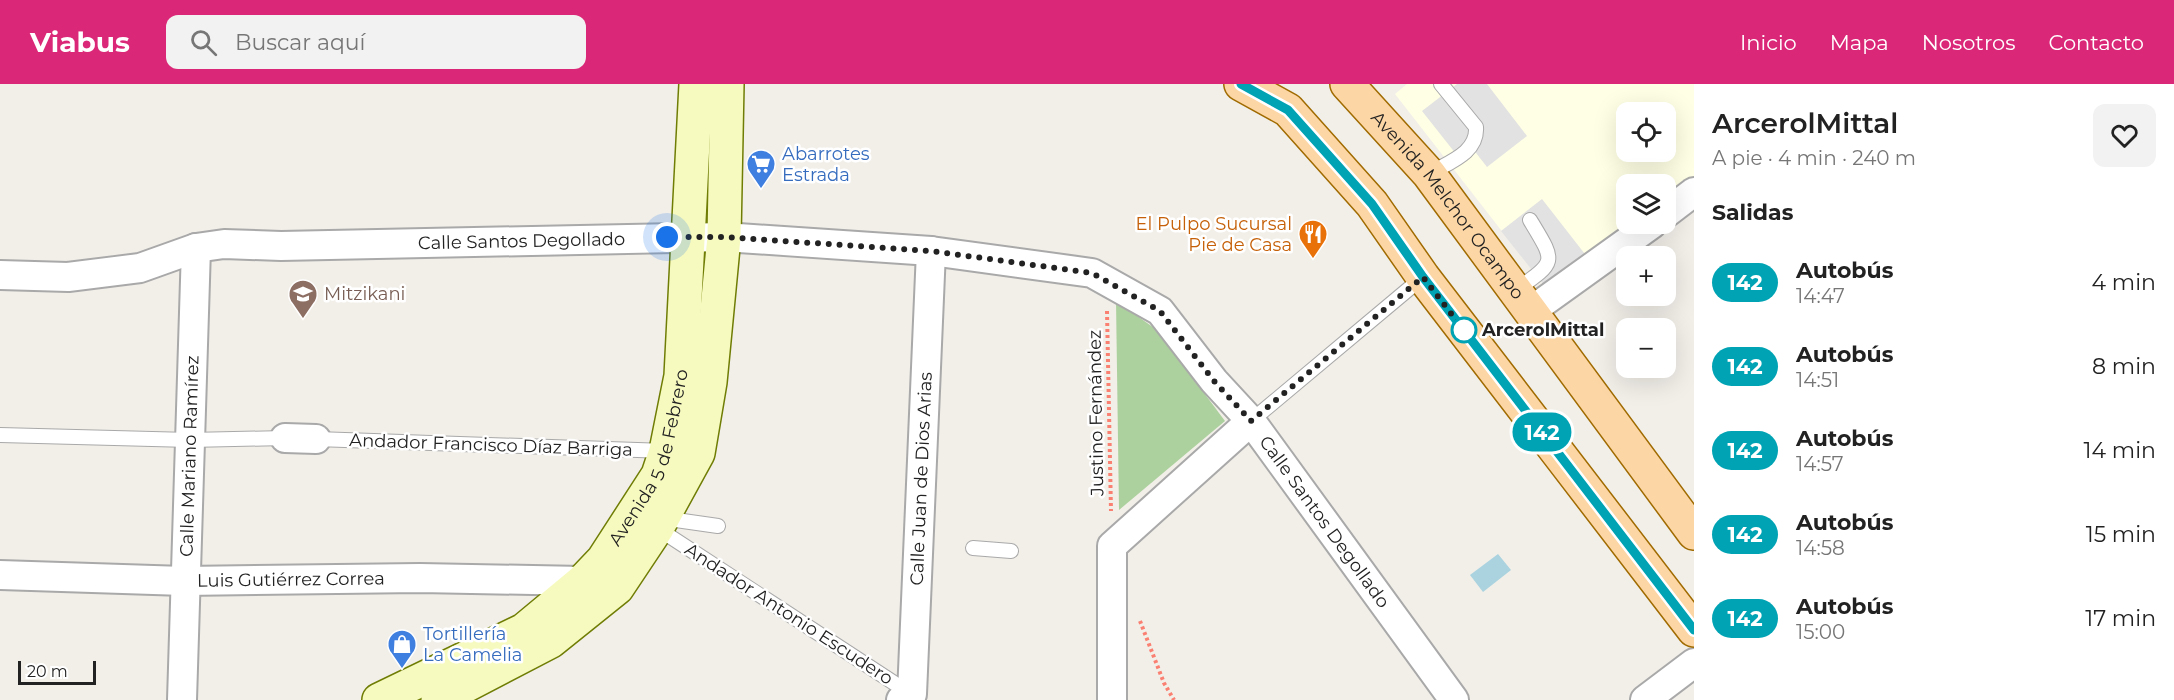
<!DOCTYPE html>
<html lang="es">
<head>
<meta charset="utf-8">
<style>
  :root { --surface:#fff; --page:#f2f2f2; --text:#222; --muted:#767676; --accent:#db2777 }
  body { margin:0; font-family:Montserrat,sans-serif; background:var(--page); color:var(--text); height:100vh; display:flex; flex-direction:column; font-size:22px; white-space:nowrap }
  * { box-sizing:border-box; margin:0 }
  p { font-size:20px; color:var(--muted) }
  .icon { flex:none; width:33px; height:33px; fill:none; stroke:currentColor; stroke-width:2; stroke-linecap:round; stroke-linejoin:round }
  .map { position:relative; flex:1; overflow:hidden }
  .drawer { display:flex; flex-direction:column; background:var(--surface); width:480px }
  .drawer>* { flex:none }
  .badge { padding:0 12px; border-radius:20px; font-size:21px; line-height:39px }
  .buttons { position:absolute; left:1616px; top:18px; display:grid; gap:12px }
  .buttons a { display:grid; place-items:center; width:60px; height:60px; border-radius:12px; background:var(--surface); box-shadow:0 6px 24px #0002; font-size:30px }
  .scale { position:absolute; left:18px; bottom:15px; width:78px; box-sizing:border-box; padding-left:6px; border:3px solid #222; border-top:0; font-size:16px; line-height:21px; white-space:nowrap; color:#222; -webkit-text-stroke:4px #fff; paint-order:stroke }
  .you { position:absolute; width:30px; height:30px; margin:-15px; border:4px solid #fff; border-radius:50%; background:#1a73e8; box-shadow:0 0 0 9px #1a73e833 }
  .map>.badge { position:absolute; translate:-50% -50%; box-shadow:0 0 0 3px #fff }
  h2 { padding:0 18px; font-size:22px; line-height:54px }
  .round { display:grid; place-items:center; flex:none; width:63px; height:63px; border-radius:12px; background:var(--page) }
  .summary { display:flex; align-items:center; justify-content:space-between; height:102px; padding:0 18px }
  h1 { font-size:28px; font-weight:600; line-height:45px }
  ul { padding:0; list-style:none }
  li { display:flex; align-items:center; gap:18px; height:84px; padding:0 18px }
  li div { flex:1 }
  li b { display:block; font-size:22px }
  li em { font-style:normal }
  li .badge { min-width:66px; font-weight:700; text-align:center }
  header { display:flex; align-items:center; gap:36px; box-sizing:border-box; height:84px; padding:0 30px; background:var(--accent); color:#fff }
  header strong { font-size:28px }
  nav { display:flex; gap:33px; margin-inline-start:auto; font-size:21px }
  .search { width:420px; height:54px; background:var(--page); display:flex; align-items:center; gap:15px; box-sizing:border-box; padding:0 21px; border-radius:12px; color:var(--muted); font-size:22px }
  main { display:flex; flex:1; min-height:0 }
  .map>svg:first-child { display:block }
  .education { fill:#ffffe5; fill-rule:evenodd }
  .forest { fill:#add19e }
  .parking { fill:#e2e2e2 }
  .water { fill:#aad3df }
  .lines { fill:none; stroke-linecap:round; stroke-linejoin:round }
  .lane-casing { stroke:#a9a9a9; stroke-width:16 }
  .street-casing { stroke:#a9a9a9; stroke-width:32 }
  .secondary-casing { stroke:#707d05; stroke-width:36 }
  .primary-casing { stroke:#a06b00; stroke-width:36 }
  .path { stroke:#fa8072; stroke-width:4; stroke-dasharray:3 3; stroke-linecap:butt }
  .lane { stroke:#fff; stroke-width:14 }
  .street { stroke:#fff; stroke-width:28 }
  .secondary { stroke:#f7fabf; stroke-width:33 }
  .primary { stroke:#fcd6a4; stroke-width:33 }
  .line-casing { stroke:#fff; stroke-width:14 }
  .line { stroke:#00a3b4; stroke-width:9 }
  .walk { stroke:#222; stroke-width:6; stroke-dasharray:0 10.8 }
  .stop-dot { fill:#fff; stroke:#00a3b4; stroke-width:3 }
  .labels { text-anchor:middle; stroke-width:5; stroke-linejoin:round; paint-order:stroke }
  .shop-label { font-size:18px; fill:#366cbe; stroke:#fff; text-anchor:start }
  .street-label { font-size:18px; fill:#222; stroke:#fff }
  .food-label { font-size:18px; fill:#c56008; stroke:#fff; text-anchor:end }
  .education-label { font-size:18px; fill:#785e54; stroke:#fff; text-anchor:start }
  .stop-label { font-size:18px; font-weight:bold; fill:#222; stroke:#fff; text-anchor:start }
</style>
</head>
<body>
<header>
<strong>Viabus</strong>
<div class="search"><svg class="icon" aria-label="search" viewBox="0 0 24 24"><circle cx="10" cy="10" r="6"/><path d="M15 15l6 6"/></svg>Buscar aquí</div>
<nav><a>Inicio</a><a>Mapa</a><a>Nosotros</a><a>Contacto</a></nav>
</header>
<main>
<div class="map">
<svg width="1694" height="616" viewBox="0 0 1694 616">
  <rect width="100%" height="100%" fill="#f2efe9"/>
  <path class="education" d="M1407 0H1694V93L1665 115V100H1626V140H1633L1547 205 1395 10ZM1626 28H1665V68H1626Z"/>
  <path class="forest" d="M1116 217 1157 246 1225 337 1119 426Z"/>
  <path class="parking" d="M1457 0H1487L1527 52 1487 83 1469 60 1456 70 1422 27Z
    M1542 115 1588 174 1547 205 1501 147Z"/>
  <path class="water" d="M1498 470 1511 486 1483 508 1470 491Z"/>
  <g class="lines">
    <g class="lane-casing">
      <path id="lane" d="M1429 90C1449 78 1478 69 1476 43L1441 0
        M1516 206C1557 177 1556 179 1530 136
        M1251 337 1423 193
        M0 351 190 356 285 354
        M316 355 666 367
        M662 434 718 442
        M657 444 914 612
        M973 464 1011 467"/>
    </g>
    <g class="street-casing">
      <g id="street">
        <path d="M1665 130 1694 108"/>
        <path id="s1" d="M0 191 68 193 140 184 196 164 224 160 281 162 724 153 931 167 1092 189 1160 227 1214 297 1251 337 1454 616"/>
        <path d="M1531 227 1652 140"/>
        <path d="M285 354 316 355"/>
        <path id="s2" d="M0 491 184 497 420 494 583 497"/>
        <path id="s3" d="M182 616 196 164"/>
        <path id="s4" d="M901 616 912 610 931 167"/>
        <path d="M1112 616V462L1251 337"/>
        <path d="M1645 616 1694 579"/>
      </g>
    </g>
    <g class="secondary-casing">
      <g id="secondary">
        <path id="s5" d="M379 616 524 546 583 497 603 476 658 391 666 367 681 292 696 0"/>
        <path d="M438 616 551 557 617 504 657 444 698 369 710 298 724 153 727 0"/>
      </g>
    </g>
    <g class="primary-casing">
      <g id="primary">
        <path d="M1241 0 1288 26 1372 120 1423 193 1694 546"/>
        <path id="s6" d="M1347 0 1429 90 1694 449"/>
      </g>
    </g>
    <path class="path" d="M1107 227 1111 427
      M1140 537 1164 599 1174 616"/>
    <use href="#lane" class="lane"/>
    <use href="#street" class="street"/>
    <use href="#secondary" class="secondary"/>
    <use href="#primary" class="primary"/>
  </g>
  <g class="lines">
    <g class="line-casing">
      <path id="line" d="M1241 0 1288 26 1372 120 1423 193 1694 546"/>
    </g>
    <use href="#line" class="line"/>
    <path class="walk" d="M667 153H724L931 167 1092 189 1160 227 1214 297 1251 337 1423 193 1466 249 1464 246"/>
  </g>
  <defs>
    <g id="supermarket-pin" transform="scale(1.5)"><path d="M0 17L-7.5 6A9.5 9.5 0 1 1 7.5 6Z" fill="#3f7fe0" stroke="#fff"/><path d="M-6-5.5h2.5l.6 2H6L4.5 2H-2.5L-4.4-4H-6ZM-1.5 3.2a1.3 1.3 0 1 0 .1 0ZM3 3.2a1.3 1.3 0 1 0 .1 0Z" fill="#fff"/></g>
    <g id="restaurant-pin" transform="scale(1.5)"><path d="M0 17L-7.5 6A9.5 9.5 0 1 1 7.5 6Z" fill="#e8710a" stroke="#fff"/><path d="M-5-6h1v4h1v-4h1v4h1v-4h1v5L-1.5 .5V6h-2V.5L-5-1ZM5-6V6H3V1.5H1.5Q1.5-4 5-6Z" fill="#fff"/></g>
    <g id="school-pin" transform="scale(1.5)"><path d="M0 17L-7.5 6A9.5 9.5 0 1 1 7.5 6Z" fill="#8d6e63" stroke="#fff"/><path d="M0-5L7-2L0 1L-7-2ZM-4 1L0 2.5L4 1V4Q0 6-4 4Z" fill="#fff"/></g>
    <g id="shop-pin" transform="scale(1.5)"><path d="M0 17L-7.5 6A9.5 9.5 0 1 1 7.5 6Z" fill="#3f7fe0" stroke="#fff"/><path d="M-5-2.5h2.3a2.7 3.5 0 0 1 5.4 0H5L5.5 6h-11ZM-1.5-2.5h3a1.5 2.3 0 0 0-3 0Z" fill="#fff"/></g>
  </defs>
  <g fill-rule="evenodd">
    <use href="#supermarket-pin" x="761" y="80"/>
    <use href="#restaurant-pin" x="1313" y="150"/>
    <use href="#school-pin" x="303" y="210"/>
    <use href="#shop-pin" x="402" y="560"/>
  </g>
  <circle class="stop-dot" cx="1464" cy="246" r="12"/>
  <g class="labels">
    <g class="shop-label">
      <text x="782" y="76">Abarrotes<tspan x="782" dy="21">Estrada</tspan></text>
      <text x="423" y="556">Tortillería<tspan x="423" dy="21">La Camelia</tspan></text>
    </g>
    <g class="street-label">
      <text dy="6" stroke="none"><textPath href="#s6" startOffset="158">Avenida Melchor Ocampo</textPath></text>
      <text dy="6" stroke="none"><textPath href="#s1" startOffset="526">Calle Santos Degollado</textPath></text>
      <text transform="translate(1096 329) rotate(-91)" y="6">Justino Fernández</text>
      <text transform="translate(491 361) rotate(2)" y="6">Andador Francisco Díaz Barriga</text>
      <text dy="6" stroke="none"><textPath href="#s3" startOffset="244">Calle Mariano Ramírez</textPath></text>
      <text dy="6" stroke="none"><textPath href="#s5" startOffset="381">Avenida 5 de Febrero</textPath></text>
      <text dy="6" stroke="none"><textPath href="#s4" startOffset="228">Calle Juan de Dios Arias</textPath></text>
      <text dy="6" stroke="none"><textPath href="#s1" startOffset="1444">Calle Santos Degollado</textPath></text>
      <text dy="6" stroke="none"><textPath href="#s2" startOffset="291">Luis Gutiérrez Correa</textPath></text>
      <text transform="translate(789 530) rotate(33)" y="6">Andador Antonio Escudero</text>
    </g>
    <g class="food-label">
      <text x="1292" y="146">El Pulpo Sucursal<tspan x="1292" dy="21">Pie de Casa</tspan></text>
    </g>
    <g class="education-label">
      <text x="324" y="216">Mitzikani</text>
    </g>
    <g class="stop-label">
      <text x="1482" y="252">ArcerolMittal</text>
    </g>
  </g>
</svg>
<div class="buttons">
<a><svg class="icon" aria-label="locate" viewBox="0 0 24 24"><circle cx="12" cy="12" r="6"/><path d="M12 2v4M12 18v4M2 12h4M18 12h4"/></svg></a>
<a><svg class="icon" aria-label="layers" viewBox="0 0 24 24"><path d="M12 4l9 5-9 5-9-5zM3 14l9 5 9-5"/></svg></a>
<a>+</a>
<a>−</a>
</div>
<div class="scale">20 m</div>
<div class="you" style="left:667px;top:153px"></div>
<b class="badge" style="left:1542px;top:348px;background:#00a3b4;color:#fff">142</b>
</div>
<section class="drawer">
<div class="summary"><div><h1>ArcerolMittal</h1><p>A pie · 4 min · 240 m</p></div><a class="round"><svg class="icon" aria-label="heart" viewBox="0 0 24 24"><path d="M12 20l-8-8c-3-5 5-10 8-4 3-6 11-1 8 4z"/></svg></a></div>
<h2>Salidas</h2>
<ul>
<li><span class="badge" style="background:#00a3b4;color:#fff">142</span><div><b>Autobús</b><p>14:47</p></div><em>4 min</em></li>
<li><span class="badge" style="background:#00a3b4;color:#fff">142</span><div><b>Autobús</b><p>14:51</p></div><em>8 min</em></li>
<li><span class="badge" style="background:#00a3b4;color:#fff">142</span><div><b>Autobús</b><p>14:57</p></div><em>14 min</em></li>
<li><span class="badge" style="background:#00a3b4;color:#fff">142</span><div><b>Autobús</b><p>14:58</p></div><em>15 min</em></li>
<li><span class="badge" style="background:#00a3b4;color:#fff">142</span><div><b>Autobús</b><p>15:00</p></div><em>17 min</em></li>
</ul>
</section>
</main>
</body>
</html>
